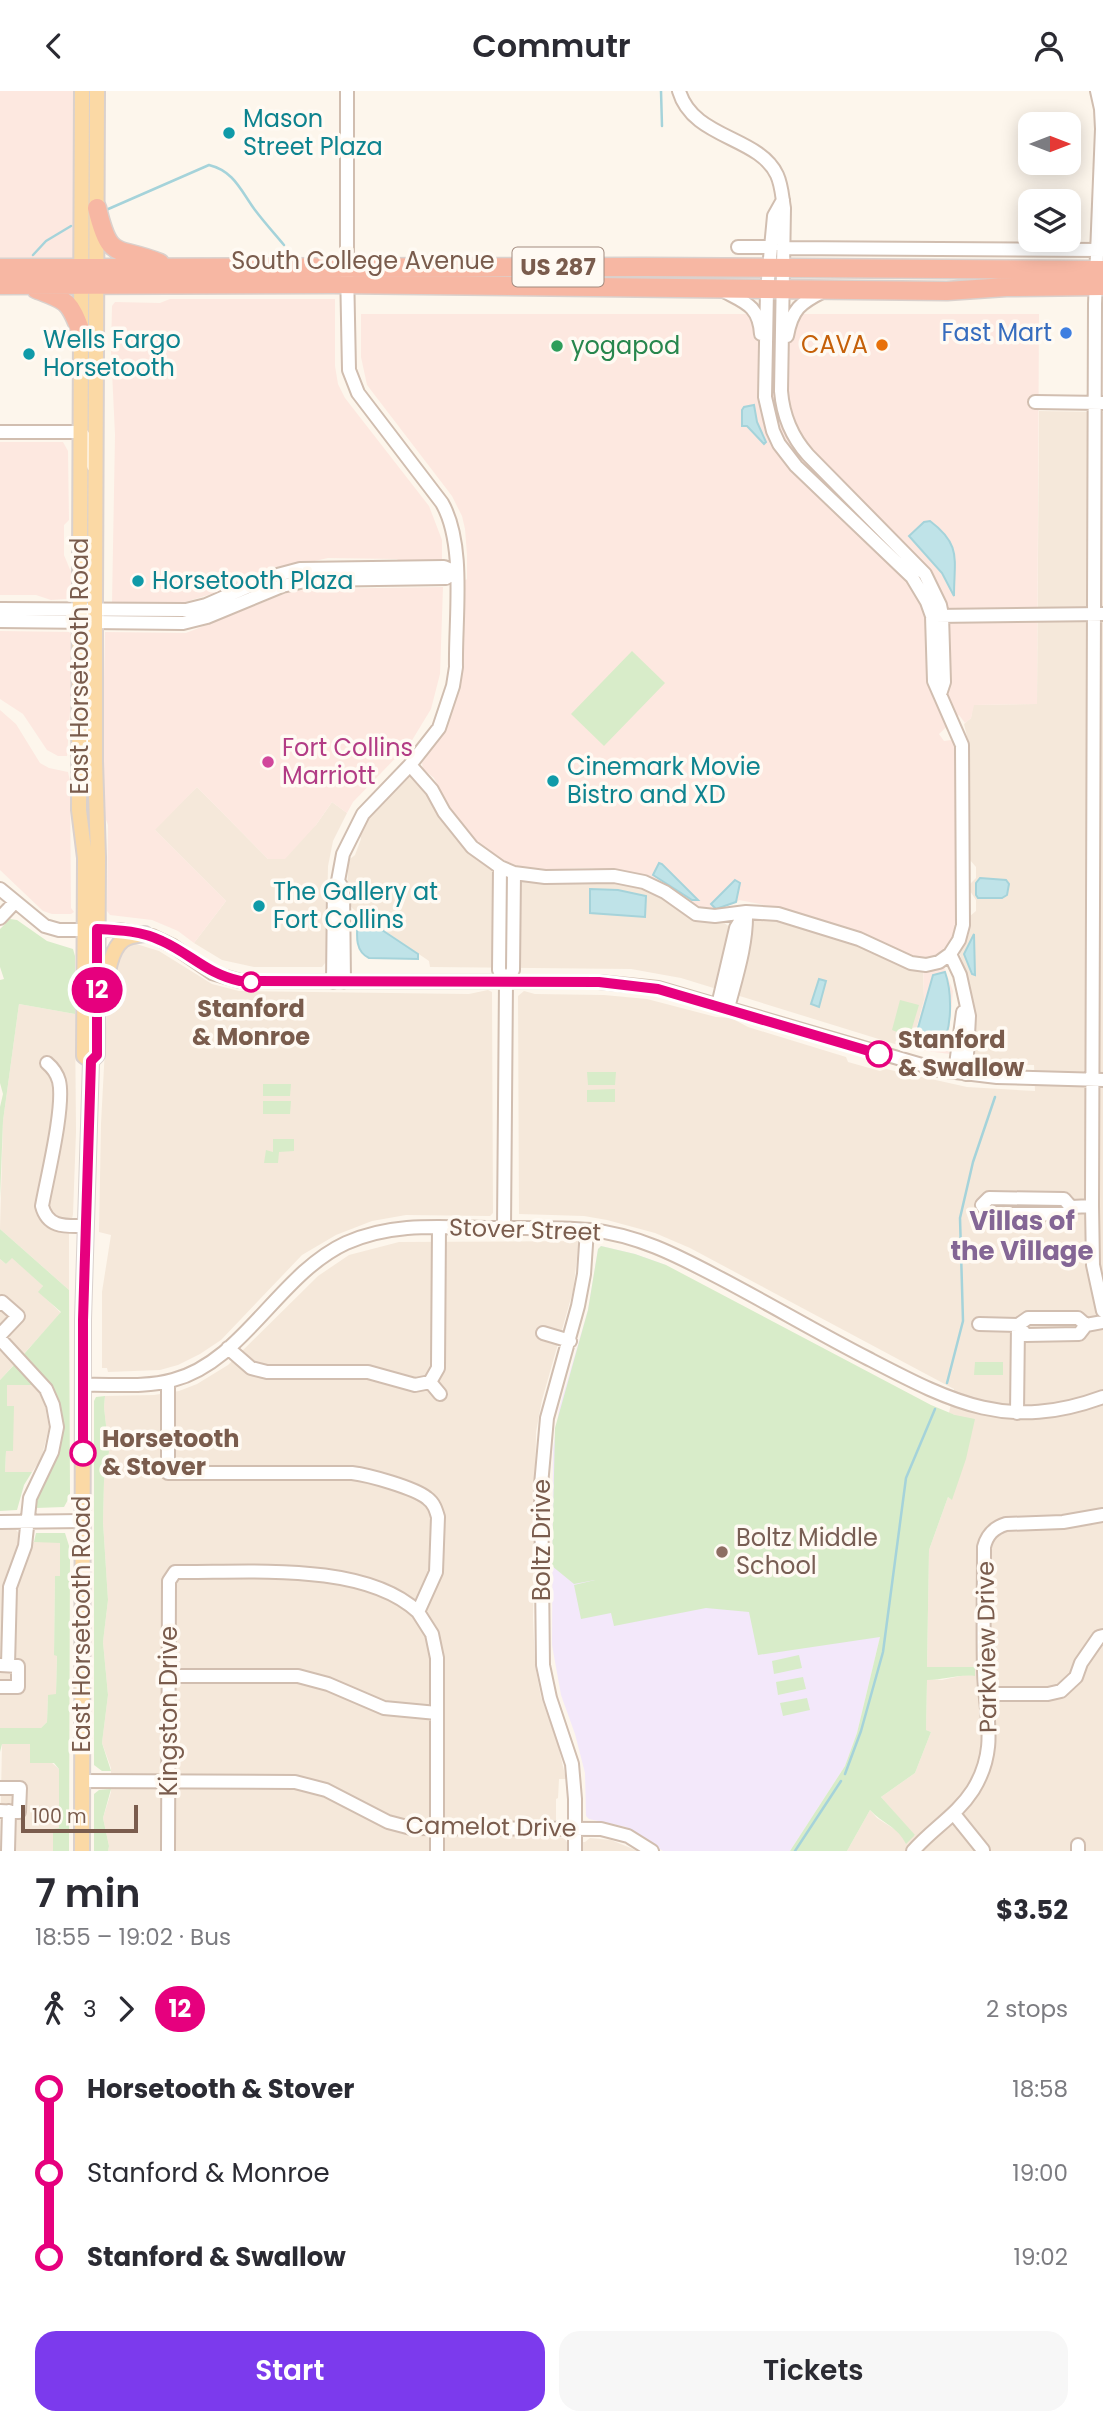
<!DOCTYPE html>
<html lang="en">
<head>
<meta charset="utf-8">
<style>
  :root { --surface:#fff; --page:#f7f7f7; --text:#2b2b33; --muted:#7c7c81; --accent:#7c3aed }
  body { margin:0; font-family:Poppins,sans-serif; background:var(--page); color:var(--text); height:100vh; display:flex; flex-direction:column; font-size:26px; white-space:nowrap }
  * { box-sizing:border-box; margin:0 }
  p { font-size:23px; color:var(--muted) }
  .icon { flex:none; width:38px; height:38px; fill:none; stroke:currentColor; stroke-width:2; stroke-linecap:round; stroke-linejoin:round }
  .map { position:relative; height:1760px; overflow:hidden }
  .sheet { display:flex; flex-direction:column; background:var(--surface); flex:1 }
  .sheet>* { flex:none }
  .badge { padding:0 14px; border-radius:23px; font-size:24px; line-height:46px }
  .needle { width:46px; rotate:90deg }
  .fabs { position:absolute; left:1018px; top:21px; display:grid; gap:14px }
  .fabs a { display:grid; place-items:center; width:63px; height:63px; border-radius:14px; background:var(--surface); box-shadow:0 4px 18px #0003; font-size:35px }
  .scale { position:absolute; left:21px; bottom:18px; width:117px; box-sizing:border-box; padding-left:7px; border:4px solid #7a5c4d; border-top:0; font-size:19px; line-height:24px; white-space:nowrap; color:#7a5c4d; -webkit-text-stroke:5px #fffaf3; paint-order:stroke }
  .map>.badge { position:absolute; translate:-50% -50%; box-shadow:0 0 0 4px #fff }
  .legs { display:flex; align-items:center; gap:10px; height:77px; padding:0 35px; font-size:23px }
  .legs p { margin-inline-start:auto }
  .overview { display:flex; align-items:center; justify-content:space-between; height:119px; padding:0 35px }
  h1 { font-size:38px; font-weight:600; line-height:52px }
  .cta { display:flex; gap:14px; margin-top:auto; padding:14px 35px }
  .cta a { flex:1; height:80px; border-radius:21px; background:var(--accent); color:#fff; font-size:28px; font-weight:600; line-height:80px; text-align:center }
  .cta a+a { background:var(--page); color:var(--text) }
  ul { padding:0 35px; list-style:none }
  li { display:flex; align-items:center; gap:24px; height:84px; font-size:26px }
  li i { display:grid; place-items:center; width:10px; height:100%; margin:0 9px; background:currentColor }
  li i::after { content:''; width:18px; height:18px; margin:-9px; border:5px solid; border-radius:50%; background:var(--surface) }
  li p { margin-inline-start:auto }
  li:first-child i { background:linear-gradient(#0000 50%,currentColor 0) }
  li:last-child i { background:linear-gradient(currentColor 50%,#0000 0) }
  header { display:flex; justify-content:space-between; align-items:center; height:91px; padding:0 35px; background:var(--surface); font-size:32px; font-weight:600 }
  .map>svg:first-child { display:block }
  .residential { fill:#f5e8da }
  .commercial { fill:#fde8e0 }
  .education { fill:#f3e8fa }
  .green { fill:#d8ecc9 }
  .water { fill:#bfe3e8; stroke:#a5d3da; stroke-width:2 }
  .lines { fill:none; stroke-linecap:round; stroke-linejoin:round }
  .stream { stroke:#a5d3da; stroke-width:2.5 }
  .minor-casing { stroke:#d1beb0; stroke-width:16 }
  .major-casing { stroke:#dad1cd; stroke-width:18 }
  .highway-casing { stroke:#dad1cd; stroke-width:21 }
  .minor { stroke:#fff; stroke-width:12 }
  .major { stroke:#fbd9a5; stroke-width:14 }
  .highway { stroke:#f7b7a3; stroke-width:18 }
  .line-1-casing { stroke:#fff; stroke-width:16 }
  .line-1 { stroke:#e6007e; stroke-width:10 }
  .culture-dot { fill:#0f9aa8; stroke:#fffaf3; stroke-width:2.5 }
  .shop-dot { fill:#3f7fe0; stroke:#fffaf3; stroke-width:2.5 }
  .food-dot { fill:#e8710a; stroke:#fffaf3; stroke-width:2.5 }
  .leisure-dot { fill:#2e9e5b; stroke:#fffaf3; stroke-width:2.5 }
  .hotel-dot { fill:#d1479c; stroke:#fffaf3; stroke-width:2.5 }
  .stop-1-dot { fill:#fff; stroke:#e6007e; stroke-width:3.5 }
  .education-dot { fill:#8d6e63; stroke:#fffaf3; stroke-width:2.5 }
  .labels { text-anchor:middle; stroke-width:7; stroke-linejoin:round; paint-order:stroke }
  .shield { fill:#fffaf3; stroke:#a28b7f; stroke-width:2 }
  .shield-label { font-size:23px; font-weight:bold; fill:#7a5c4d }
  .culture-label { font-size:24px; fill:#0d838f; stroke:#fffaf3; text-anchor:start }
  .street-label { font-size:24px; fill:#7a5c4d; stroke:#fffaf3 }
  .shop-label { font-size:24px; fill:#366cbe; stroke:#fffaf3; text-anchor:end }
  .food-label { font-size:24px; fill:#c56008; stroke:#fffaf3; text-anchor:end }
  .leisure-label { font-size:24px; fill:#27864d; stroke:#fffaf3; text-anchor:start }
  .hotel-label { font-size:24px; fill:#b23c85; stroke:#fffaf3; text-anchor:start }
  .stop-label { font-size:24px; font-weight:bold; fill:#7a5c4d; stroke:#fffaf3; text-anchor:start }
  .education-label { font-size:24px; fill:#785e54; stroke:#fffaf3; text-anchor:start }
  .neighbourhood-label { font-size:26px; font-weight:bold; fill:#846695; stroke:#fffaf3 }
</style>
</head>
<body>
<header><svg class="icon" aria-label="back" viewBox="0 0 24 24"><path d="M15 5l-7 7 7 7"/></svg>Commutr<svg class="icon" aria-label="person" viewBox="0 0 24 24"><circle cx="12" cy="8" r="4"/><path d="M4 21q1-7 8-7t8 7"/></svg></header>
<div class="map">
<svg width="1103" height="1760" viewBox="0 0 1103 1760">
  <rect width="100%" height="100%" fill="#fdf6ec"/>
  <path class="residential" d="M1039 320 1103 321V1760H847L870 1719 877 1727 902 1743 915 1745 881 1706 915 1682 931 1641 926 1639 927 1588 942 1589 965 1584 975 1576 927 1577 929 1459 948 1406 951 1408 955 1324 949 1322 954 1298 690 1157 655 1142 607 1129 584 1125 519 1123 518 905 524 900 535 903 604 904 647 908 716 926 731 927 748 936 846 966 848 971 880 980 886 978 967 996 1035 1000 1034 974 975 972 970 967 971 903 968 887 959 861 969 843 970 825 976 820V809L970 800V793L976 787V776L970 769V658L964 633 971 627 973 614 1037 613Z
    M408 684 414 686 426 700 446 736 457 750 494 781 627 793 658 803 688 825 702 830 723 831 731 837 755 827H771L855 852 923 879 924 909 911 958 681 887 631 878 430 876 429 870 353 818 347 810 348 776 350 768 355 764 361 748 359 741 364 730Z
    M197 696 268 768 316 734 332 711 347 722 333 750 328 775 326 871 322 876H254L222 869 194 852 226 810 154 738Z
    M125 852H133L159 860 212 893 239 900 469 903 488 899 492 901 493 1122 490 1125 406 1124 372 1130 336 1144 302 1164 221 1249 200 1263 178 1274 160 1279 108 1281 107 1277H102V1201L111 1144 99 1141 101 1033 108 900 111 883Z
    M19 913 75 923 76 1041 73 1123 69 1142V1199L0 1138 3 1030Z
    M579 1150 573 1200 542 1309 536 1341 533 1527 535 1574 541 1606 557 1650 566 1688H559L558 1707 556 1708V1746L564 1747 567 1751H585L590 1747 611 1749 638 1760H108L109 1755 103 1727 111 1701V1677L102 1652 108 1604 103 1551 108 1509 103 1431 104 1390 109 1361 104 1316 105 1305 154 1304 179 1300 197 1293 228 1274 318 1185 349 1164 399 1151Z
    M12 1166 43 1195 39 1201 61 1222 0 1289V1168L6 1173Z
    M7 1294H34L44 1310 49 1337 41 1368 32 1381H5L6 1360H13V1315H7Z
    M0 1439H16L19 1442V1451H60V1485L55 1486 54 1564H57L56 1604H48L47 1631 41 1637H0Z
    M2 1653H30L59 1678V1738H53V1760H0Z"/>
  <path class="commercial" d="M0 0H82L81 177H0Z
    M170 208H335V275L338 293 345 307 429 415 442 449V470L401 471 397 468 328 467 270 480 215 502 185 511 112 512 115 344 111 259 112 215 115 211 160 212Z
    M361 223H1039L1037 613 974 614 971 627 965 632 959 624 939 643 944 650 951 649 954 652 957 662 958 836 950 854 939 863 953 900 948 952 950 963 911 958 924 909 923 867H914L858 840 775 816 739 809 736 812 713 819H706L693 814 667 794 651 786 622 780 589 777 534 779 522 777 494 765 470 747 452 723 434 687 423 678 422 672 442 644 452 621 461 590 463 491 467 488V464L465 438 462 425 452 405 367 294 361 266Z
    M0 351H63L68 360 69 429 64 434V464L71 481V505L67 508 51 509 36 504H0Z
    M443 496 440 583 431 618 411 651 353 711 347 722 332 711 316 734 285 768H268L197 696 155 739 226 810 194 852 178 840 152 829 110 824 107 820 108 734 105 726 102 682 105 541 186 542 289 501 311 498Z
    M0 540 69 541 72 544V590L67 665H58L47 659 23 623 0 608Z
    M0 619 16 633 40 672 49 677 68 681 70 690 71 817 74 821 71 823H52L43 820 0 779Z"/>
  <path class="education" d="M601 1155 635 1163 666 1174 880 1546 857 1642 845 1675 790 1760H663L626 1736 589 1728 586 1725 585 1682 575 1643 561 1604 552 1554 553 1358 559 1318 588 1219 598 1158Z"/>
  <path class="green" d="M632 560 665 592 604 655 571 623Z
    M10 828 17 829 47 850 73 858 75 865V923L19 913 3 1030 0 1108V1016L3 1003 0 992V889L4 888 0 876V838Z
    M900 909 919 914 909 947 896 943 897 941 892 939Z
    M587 981H616L615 994H588Z
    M263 993H291L290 1005H263Z
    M615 998V1011H587V999Z
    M263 1010H291L290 1023H263Z
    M273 1048H294V1060L279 1061 278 1072H264L266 1059 273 1061Z
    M0 1138 69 1199 70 1405 64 1416 36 1417 34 1414C38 1397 48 1385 55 1370 75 1323 55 1295 24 1263L61 1221 38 1201 43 1195 12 1167 6 1173 0 1168Z
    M601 1155 635 1163 666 1174 931 1314 955 1324 975 1328 966 1368 952 1409 948 1406 929 1459 927 1576H975V1585C959 1583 944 1589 927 1589L926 1639 931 1641 915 1682 881 1706 915 1744 906 1753C898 1736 882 1732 870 1719L847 1760H790L845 1675 857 1642 880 1546 758 1564 749 1521 706 1517 614 1535 611 1522 581 1528 574 1494 595 1489 574 1493 552 1475 555 1337 588 1219 598 1158Z
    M975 1271H1003V1284H974Z
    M14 1274 34 1294H7V1315H14L13 1360H6L5 1381H32L24 1394 17 1419 0 1420V1289Z
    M105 1305 104 1316 109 1361 104 1390 103 1431 108 1509 103 1551 108 1604 102 1652 111 1680H102L94 1674V1310L96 1306Z
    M36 1442H65L70 1458 69 1760H53V1738L59 1737V1678L54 1672H30V1653H2L0 1661V1637H41L47 1631 48 1604 56 1603 57 1565 54 1564 55 1485H60V1452L34 1451Z
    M799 1564 802 1577 774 1583 772 1570Z
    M803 1586 806 1598 778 1604 776 1591Z
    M807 1607 810 1619 783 1625 780 1612Z
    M111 1698 103 1727 109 1755 108 1760H94V1703L99 1699Z"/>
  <path class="water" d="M754 314 757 331 766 351 764 353 747 335H742V319L744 316Z
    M930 430C962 454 954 468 954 505L942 482 909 445 924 431Z
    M659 772 662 773 698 809H692L653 784Z
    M980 787 1006 789 1009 793 1007 804 1002 807H978L976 804V792Z
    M735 789 740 792 736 811 716 818 711 813Z
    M590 798 618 799 646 805 645 826 590 822Z
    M358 823 418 863V868L369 867C352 859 358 838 358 823Z
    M974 843 975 884 972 883 964 863Z
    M945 881C952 901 953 940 940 956L929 955 917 948 916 944 933 884Z
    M819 888 826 890 819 916 811 913Z"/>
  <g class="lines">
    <path class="stream" d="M661 0 662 35
      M106 119 209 74C234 80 241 100 255 119 264 131 274 142 284 154
      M33 164 46 150 71 135
      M947 1292 963 1230 960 1127 973 1071 995 1006
      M845 1683 861 1640 883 1561 906 1387 935 1318
      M795 1760 841 1690"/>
    <g class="minor-casing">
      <path id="minor" d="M679 0C693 48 759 45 777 84 782 95 782 106 784 117L781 300C783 325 791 345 808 364L925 483 940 514 942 524 944 591 940 603
        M1097 0 1101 18 1102 38 1095 213 1092 1115 1093 1174 1103 1220
        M783 109 774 125 767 199 765 306 773 340 779 353 796 375 912 486 927 511 932 525 934 590 962 654 963 834 959 849 950 863 960 884 969 925 966 983
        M738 156H772
        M783 157 1103 159
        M720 198C743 211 759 213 761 243
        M787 245C792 218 800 212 824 200
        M1035 311 1103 312
        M0 341H81L88 351 93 375
        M0 518 186 519 206 514 270 486 300 478 444 476 456 481
        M935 525 1103 523
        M0 530 183 532 207 526 282 495 310 489 446 487 456 481
        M86 625 87 653 95 670
        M410 674 432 699 444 721 472 756 500 776 514 782 545 786 614 785 644 791 665 801 696 823 715 825 746 821 778 823 859 848 911 872 926 874 939 871 950 863
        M500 776 499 879 506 891
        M338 790 343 798 344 891
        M0 798 45 835 59 839H120L152 845 173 855 212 882 240 890 599 891 658 897 939 979 997 986 1103 989
        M0 827 15 811
        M333 891 334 797 338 790 343 763 363 723 410 674 439 637 453 595 456 576C455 527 466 454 442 412L358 302 349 279 347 177V0
        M718 914 736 837 746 821
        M728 917C736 886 747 853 746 821
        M47 972C53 977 57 983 59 990 65 1015 47 1087 42 1115 48 1138 67 1135 86 1135
        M955 981 963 921
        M1071 1116 1066 1123H988L982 1114 989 1107 1064 1108 1071 1116 1092 1115
        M439 1136 438 1277 430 1291 440 1303
        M504 1137 506 891 513 879 514 782
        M0 1213 2 1211 18 1225 0 1244
        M979 1233 1018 1234 1028 1227H1078L1086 1234 1103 1231
        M1018 1234 1026 1244 1079 1243 1086 1234
        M543 1242 570 1250
        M0 1248 46 1298 53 1314 57 1336 52 1361 30 1407 25 1455 10 1496 8 1574
        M228 1257 251 1277 267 1281H368L415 1294 430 1291
        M168 1291V1382H352C369 1384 415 1397 427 1407 434 1412 436 1419 438 1426L436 1481 418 1521 432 1543 437 1567V1760
        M83 1294C112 1293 144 1297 173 1289 243 1271 279 1183 346 1152 392 1131 441 1136 490 1137 523 1137 557 1136 591 1139 637 1144 676 1164 716 1185 768 1212 818 1242 869 1268 952 1311 1008 1341 1103 1306
        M1017 1322 1018 1234
        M0 1431 83 1430
        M169 1585H298L328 1593 384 1617 437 1622
        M0 1596H18V1575L0 1574
        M986 1603H1048L1061 1600 1076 1586 1081 1572 1099 1546 1103 1545
        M82 1690 295 1691 326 1699 388 1731 411 1737 601 1738 628 1745 652 1760
        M0 1697H20L19 1721 0 1720
        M954 1723 983 1759
        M1078 1754V1760
        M8 1760 9 1720
        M168 1760 169 1490 175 1481C245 1482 364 1470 418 1521
        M575 1760V1708L572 1673 550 1607 543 1574 541 1394 547 1327 578 1215 584 1183 587 1139
        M913 1760C932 1738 957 1724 973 1699 999 1657 985 1624 984 1580 983 1539 984 1497 984 1456 987 1444 993 1437 1006 1433L1063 1431 1103 1424"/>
    </g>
    <g class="major-casing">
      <path id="major" d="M82 0 79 719 85 767 84 965 91 970
        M105 907C106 890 109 860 123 849 129 844 137 844 145 843
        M82 1760 83 1229 91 970 97 964 98 766 95 670V511L97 0"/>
    </g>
    <g class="highway-casing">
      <path id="highway" d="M97 117C110 171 115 154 160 172
        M0 177 645 176 1103 179
        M0 194 333 193 947 200 1006 196 1103 195
        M36 198C67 210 69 209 81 241"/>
    </g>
    <use href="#minor" class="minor"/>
    <use href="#major" class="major"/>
    <use href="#highway" class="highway"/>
  </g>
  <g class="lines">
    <g class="line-1-casing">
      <path id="line-1" d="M83 1362V1229L91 970 97 964V838C120 839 142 840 162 850 191 863 207 883 240 890L599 891 658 898 879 963"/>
    </g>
    <use href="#line-1" class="line-1"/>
  </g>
  <g class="culture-dot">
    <circle cx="229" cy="42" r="7"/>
    <circle cx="29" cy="263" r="7"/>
    <circle cx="138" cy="490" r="7"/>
    <circle cx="553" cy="690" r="7"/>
    <circle cx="259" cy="815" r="7"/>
  </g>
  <circle class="shop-dot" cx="1066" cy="242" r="7"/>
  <circle class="food-dot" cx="882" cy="254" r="7"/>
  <circle class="leisure-dot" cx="557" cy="255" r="7"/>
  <circle class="hotel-dot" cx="268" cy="671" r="7"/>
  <g class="stop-1-dot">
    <circle cx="251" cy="891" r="9"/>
    <circle cx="879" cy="963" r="12"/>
    <circle cx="83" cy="1362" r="12"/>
  </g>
  <circle class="education-dot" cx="722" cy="1461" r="7"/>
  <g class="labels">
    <rect class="shield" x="512.5" y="156.5" width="91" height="39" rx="5"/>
    <g class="shield-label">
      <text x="558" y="184">US 287</text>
    </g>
    <g class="culture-label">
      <text x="243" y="36">Mason<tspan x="243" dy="28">Street Plaza</tspan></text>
      <text x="43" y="257">Wells Fargo<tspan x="43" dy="28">Horsetooth</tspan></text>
      <text x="152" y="498">Horsetooth Plaza</text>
      <text x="567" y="684">Cinemark Movie<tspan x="567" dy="28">Bistro and XD</tspan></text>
      <text x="273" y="809">The Gallery at<tspan x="273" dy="28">Fort Collins</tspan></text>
    </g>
    <g class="street-label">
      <text x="363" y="178">South College Avenue</text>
      <text transform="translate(80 575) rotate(-90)" y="8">East Horsetooth Road</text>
      <text transform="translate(525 1139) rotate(2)" y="8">Stover Street</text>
      <text transform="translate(542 1449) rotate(-90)" y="8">Boltz Drive</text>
      <text transform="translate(82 1533) rotate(-90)" y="8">East Horsetooth Road</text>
      <text transform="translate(987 1556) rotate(-91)" y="8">Parkview Drive</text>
      <text transform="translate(169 1620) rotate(-90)" y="8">Kingston Drive</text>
      <text transform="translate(491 1736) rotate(1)" y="8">Camelot Drive</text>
    </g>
    <g class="shop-label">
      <text x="1052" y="250">Fast Mart</text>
    </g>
    <g class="food-label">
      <text x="868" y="262">CAVA</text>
    </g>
    <g class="leisure-label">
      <text x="571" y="263">yogapod</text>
    </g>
    <g class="hotel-label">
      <text x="282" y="665">Fort Collins<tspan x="282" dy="28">Marriott</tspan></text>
    </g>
    <g class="stop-label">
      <text x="251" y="926" text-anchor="middle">Stanford<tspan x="251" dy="28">&amp; Monroe</tspan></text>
      <text x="898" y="957">Stanford<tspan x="898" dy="28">&amp; Swallow</tspan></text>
      <text x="102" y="1356">Horsetooth<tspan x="102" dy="28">&amp; Stover</tspan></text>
    </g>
    <g class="education-label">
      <text x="736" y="1455">Boltz Middle<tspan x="736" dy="28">School</tspan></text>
    </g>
    <g class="neighbourhood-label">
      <text x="1022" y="1139">Villas of<tspan x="1022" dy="30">the Village</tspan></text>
    </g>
  </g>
</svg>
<div class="fabs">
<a><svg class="needle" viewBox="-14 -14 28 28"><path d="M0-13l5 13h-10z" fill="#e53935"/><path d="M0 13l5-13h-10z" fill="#7c7c81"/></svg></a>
<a><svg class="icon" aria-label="layers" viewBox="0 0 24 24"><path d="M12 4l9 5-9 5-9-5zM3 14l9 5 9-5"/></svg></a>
</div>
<div class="scale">100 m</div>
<b class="badge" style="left:97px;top:899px;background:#e6007e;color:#fff">12</b>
</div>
<section class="sheet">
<div class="overview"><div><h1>7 min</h1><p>18:55 – 19:02 · Bus</p></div><b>$3.52</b></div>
<div class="legs"><svg class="icon" aria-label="walk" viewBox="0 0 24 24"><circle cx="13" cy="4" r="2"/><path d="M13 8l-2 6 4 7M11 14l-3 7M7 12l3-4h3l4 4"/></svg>3<svg class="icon" aria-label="forward" viewBox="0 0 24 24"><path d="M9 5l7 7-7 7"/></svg><b class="badge" style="background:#e6007e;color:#fff">12</b><p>2 stops</p></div>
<ul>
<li><i style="color:#e6007e"></i><b>Horsetooth &amp; Stover</b><p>18:58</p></li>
<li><i style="color:#e6007e"></i><span>Stanford &amp; Monroe</span><p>19:00</p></li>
<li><i style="color:#e6007e"></i><b>Stanford &amp; Swallow</b><p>19:02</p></li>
</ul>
<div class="cta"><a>Start</a><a>Tickets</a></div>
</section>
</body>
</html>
